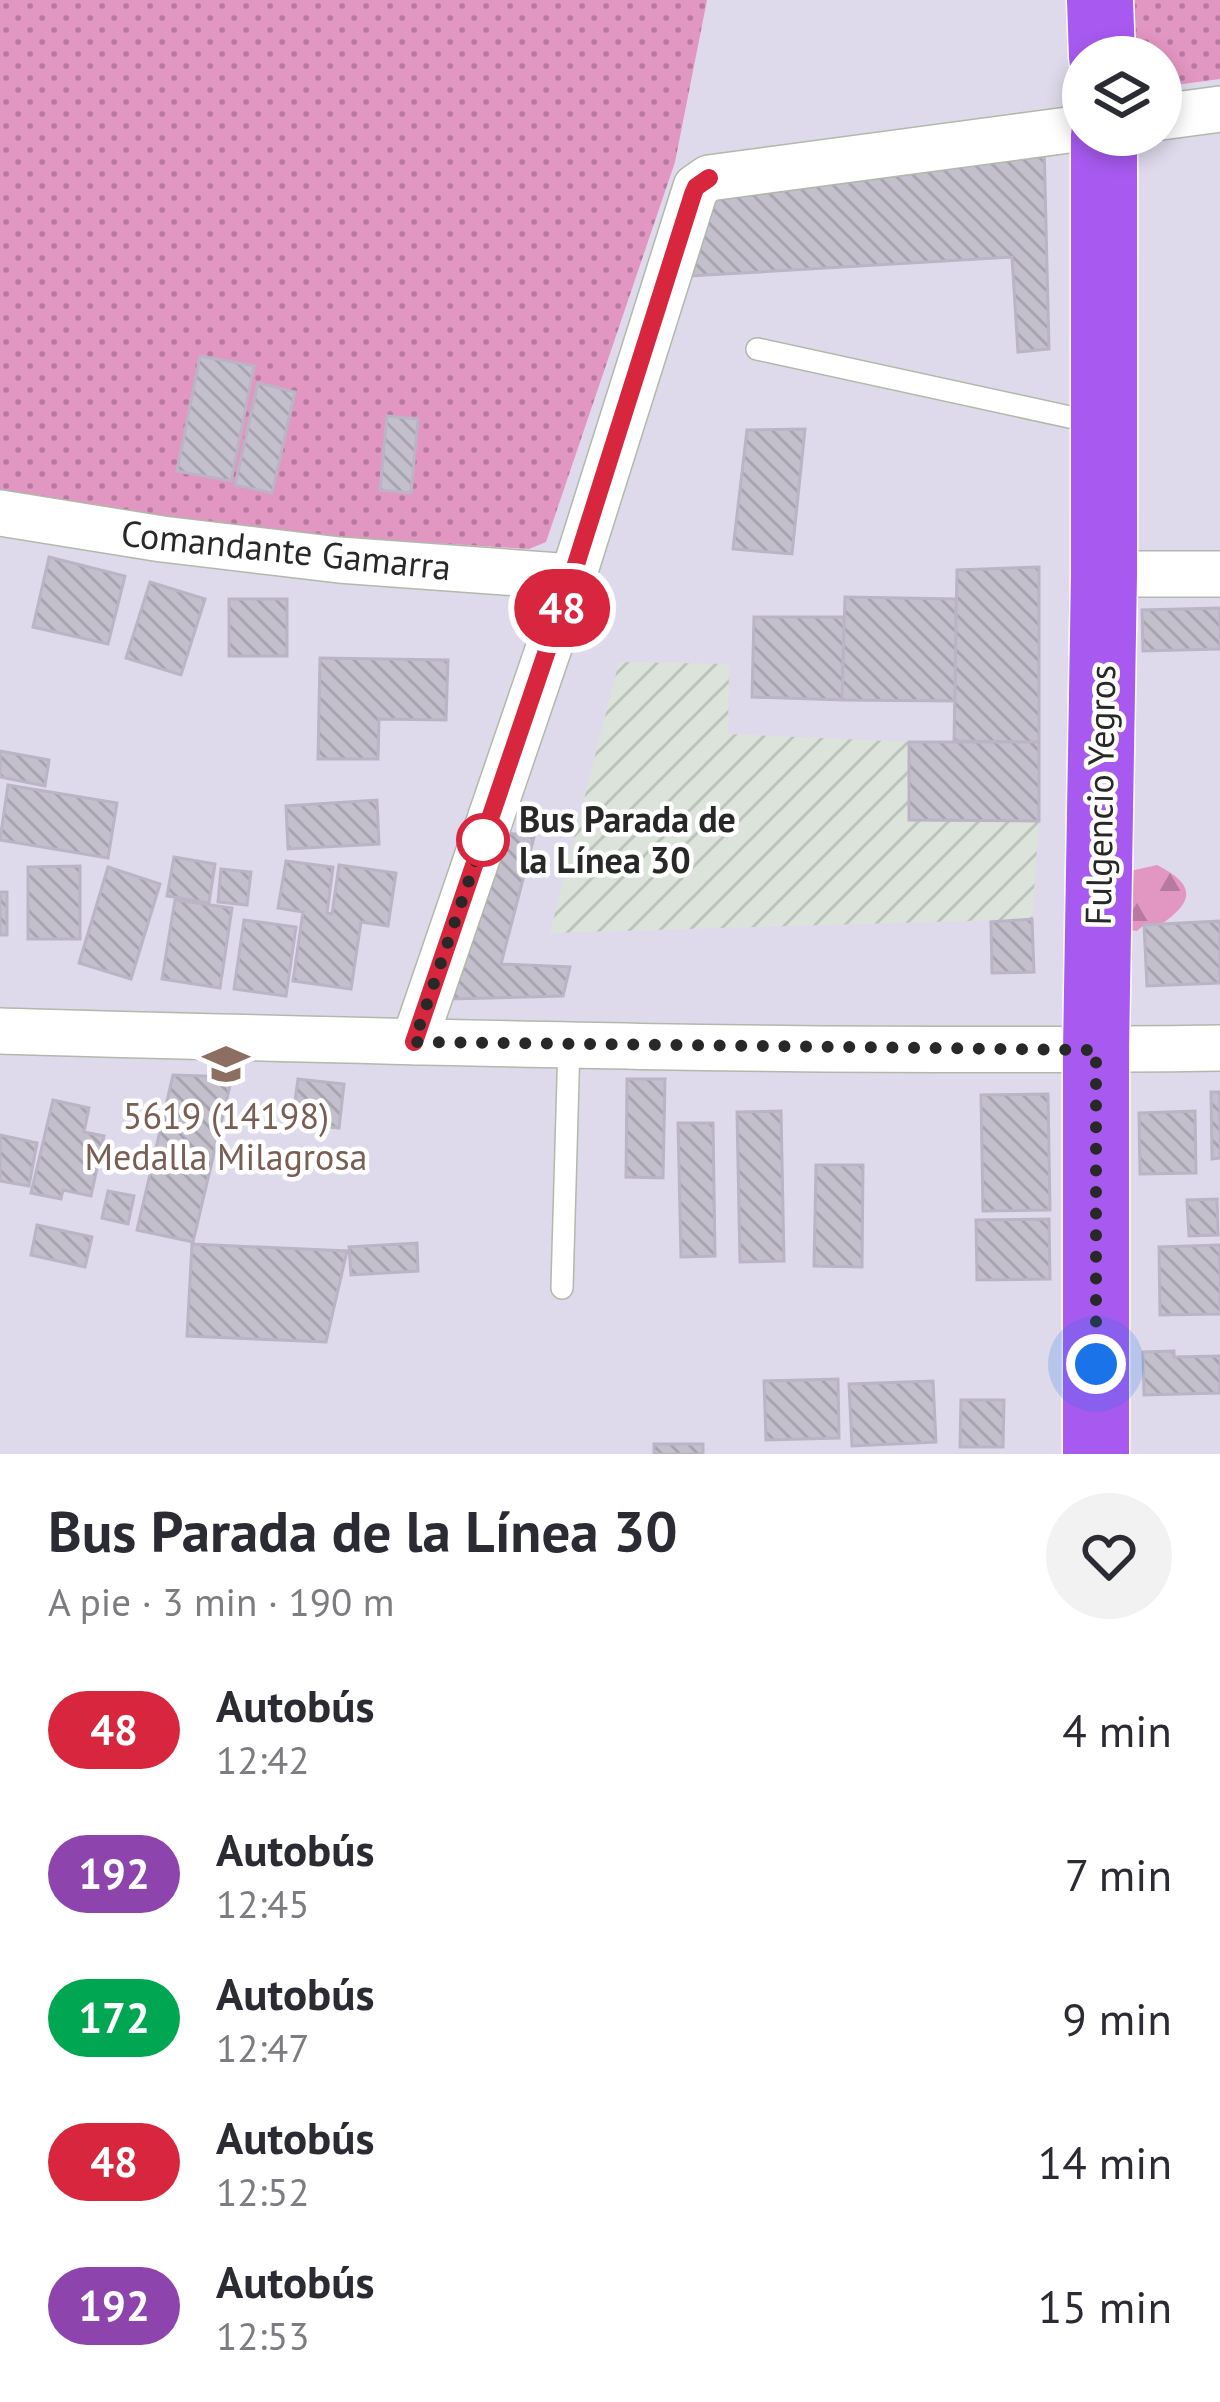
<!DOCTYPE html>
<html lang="es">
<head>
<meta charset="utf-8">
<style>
  :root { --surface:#fff; --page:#f2f2f3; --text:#2b2b33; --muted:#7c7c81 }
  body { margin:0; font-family:"PT Sans",sans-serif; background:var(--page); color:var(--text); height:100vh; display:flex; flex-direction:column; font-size:45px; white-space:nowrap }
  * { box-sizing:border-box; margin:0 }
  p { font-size:39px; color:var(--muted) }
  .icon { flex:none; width:66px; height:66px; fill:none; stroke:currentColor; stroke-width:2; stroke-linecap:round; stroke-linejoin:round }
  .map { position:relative; height:1454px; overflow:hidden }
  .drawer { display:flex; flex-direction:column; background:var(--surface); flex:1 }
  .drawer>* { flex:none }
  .badge { padding:0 24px; border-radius:39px; font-size:42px; line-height:78px }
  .tools { position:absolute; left:1062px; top:36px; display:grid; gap:24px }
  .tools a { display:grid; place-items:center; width:120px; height:120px; border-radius:50%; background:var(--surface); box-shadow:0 6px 18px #0003; font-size:60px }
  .you { position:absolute; width:60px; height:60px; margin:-30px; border:9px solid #fff; border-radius:50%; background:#1a73e8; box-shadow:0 0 0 18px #1a73e833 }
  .map>.badge { position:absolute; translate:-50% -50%; box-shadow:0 0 0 6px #fff }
  .round { display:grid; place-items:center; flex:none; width:126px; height:126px; border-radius:63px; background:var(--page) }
  .summary { display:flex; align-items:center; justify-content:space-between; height:204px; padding:0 48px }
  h1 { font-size:57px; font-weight:800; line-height:90px }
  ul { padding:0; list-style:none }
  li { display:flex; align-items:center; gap:36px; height:144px; padding:0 48px }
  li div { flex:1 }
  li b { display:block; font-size:45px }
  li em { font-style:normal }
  li .badge { min-width:132px; font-weight:700; text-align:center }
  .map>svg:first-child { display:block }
  .industrial { fill:url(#industrial-furrows) }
  .forest { fill:url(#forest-firs) }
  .park { fill:url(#park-dots) }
  .building { fill:url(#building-back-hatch); stroke:#bbb4c6; stroke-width:3 }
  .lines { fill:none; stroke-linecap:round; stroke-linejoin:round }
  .lane-casing { stroke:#b0b9aa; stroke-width:24 }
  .street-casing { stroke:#b0b9aa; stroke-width:48 }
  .primary-casing { stroke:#fff; stroke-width:69 }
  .lane { stroke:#fff; stroke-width:21 }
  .street { stroke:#fff; stroke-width:45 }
  .primary { stroke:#a85af0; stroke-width:66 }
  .line-casing { stroke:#fff; stroke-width:27 }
  .line { stroke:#d7263d; stroke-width:18 }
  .walk { stroke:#282828; stroke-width:12; stroke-dasharray:0 21.6 }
  .stop-dot { fill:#fff; stroke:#d7263d; stroke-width:6 }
  .labels { text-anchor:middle; stroke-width:9; stroke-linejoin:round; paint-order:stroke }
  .street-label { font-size:36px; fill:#282828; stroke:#fff }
  .stop-label { font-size:36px; font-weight:bold; fill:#282828; stroke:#fff; text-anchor:start }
  .education-label { font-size:36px; fill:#785e54; stroke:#fff }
</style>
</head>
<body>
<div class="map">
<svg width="1220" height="1454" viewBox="0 0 1220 1454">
  <defs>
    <pattern id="industrial-furrows" width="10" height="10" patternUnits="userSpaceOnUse" patternTransform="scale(3)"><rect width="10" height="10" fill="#dbe3db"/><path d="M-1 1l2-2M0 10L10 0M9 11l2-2" fill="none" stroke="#bcc3bc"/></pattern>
    <pattern id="forest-firs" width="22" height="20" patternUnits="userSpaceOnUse" patternTransform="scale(3)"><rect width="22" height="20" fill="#e296c2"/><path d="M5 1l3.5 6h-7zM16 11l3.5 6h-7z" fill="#b77a9e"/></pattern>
    <pattern id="park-dots" width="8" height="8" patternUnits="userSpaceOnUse" patternTransform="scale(3)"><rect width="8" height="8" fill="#e296c2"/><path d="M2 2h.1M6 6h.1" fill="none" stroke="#b77a9e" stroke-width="1.8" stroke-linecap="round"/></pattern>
    <pattern id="building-back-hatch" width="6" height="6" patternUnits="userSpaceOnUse" patternTransform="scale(3)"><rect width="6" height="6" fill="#c4bfcc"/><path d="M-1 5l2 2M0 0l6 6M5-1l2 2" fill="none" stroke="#a8a4af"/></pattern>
  </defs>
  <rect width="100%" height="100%" fill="#dfdaeb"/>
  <path class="industrial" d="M619 662 729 664 728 734 909 742 910 820 1039 821 1032 919 550 933Z"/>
  <path class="forest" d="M1157 865C1182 878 1201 893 1171 917 1161 925 1157 928 1144 925L1137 931 1129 930 1117 874Z"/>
  <path class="park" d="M0 0H707L675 162 546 542 529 549 222 530 0 491Z
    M1126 0H1220V79L1161 87V57H1126Z"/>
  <path class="building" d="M1044 143 1049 349 1018 352 1012 257 691 276 715 189Z
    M200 356 254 366 231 481 177 471Z
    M258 383 295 392 272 493 235 485Z
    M387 416 418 419 411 493 380 490Z
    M805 429 792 554 733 549 747 430Z
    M49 557 125 576 108 644 33 627Z
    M1039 567V742L954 741 957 570Z
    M150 582 205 599 181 675 126 658Z
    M845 597 956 599 955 701 842 700Z
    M229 599H287V656H229Z
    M1220 608V649L1143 651 1142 610Z
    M754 617H844L842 700 752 697Z
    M320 658 448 660 446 720 379 719 378 759H318Z
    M909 742H1039V821L909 820Z
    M0 751 49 760 45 786 0 777Z
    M8 785 117 803 108 858 0 840Z
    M377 800 379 844 288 849 286 806Z
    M508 833 534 837 501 964 570 967 563 996 450 999Z
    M174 857 215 864 209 903 167 896Z
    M286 861 333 867 327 913 332 914 339 865 396 873 388 926 361 922 351 989 293 981 303 912 278 908Z
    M80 866V939H28V867Z
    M108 867 160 884 131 979 79 963Z
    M221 869 251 872 247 905 218 902Z
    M0 892H7V935H0Z
    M175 900 232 908 220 988 162 979Z
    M1032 919 1034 972 992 973 991 922Z
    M244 920 296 927 286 996 234 989Z
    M1220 921V983L1147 986 1144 925Z
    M173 1075 232 1077 193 1242 137 1230Z
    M298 1079 344 1084 339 1128 292 1123Z
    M627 1079H665L663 1178 626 1177Z
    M1211 1092H1220V1158L1212 1159Z
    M1048 1094 1050 1210 983 1211 981 1095Z
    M53 1100 89 1108 84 1132 104 1136 91 1196 63 1190 61 1199 31 1193Z
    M781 1111 784 1261 740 1262 737 1112Z
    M1195 1111 1196 1173 1140 1174 1139 1113Z
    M678 1123H713L715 1256 681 1257Z
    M0 1135 37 1143 29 1186 0 1181Z
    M816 1165H863L862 1267 814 1266Z
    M108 1191 134 1196 128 1224 102 1218Z
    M1217 1199 1218 1235 1189 1236 1187 1200Z
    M1049 1219 1050 1279 977 1280 976 1220Z
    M37 1225 92 1237 85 1267 31 1255Z
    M417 1243 418 1271 351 1275 349 1247Z
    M192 1244 347 1251 326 1342 187 1336Z
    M1220 1245V1314L1160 1315 1159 1247Z
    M1174 1351V1357L1220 1356V1393L1144 1395 1143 1352Z
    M838 1379 839 1438 766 1440 764 1381Z
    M933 1381 936 1442 852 1446 849 1384Z
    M961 1400H1004L1003 1447H960Z
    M654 1444H703V1454H654Z"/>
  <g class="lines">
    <g class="lane-casing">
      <path id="lane" d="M757 349 1097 423
        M562 1288 569 1044"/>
    </g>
    <g class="street-casing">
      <path id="street" d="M1161 117 1220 109
        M0 513 162 539 339 560 573 577
        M1104 574H1220
        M0 1031C406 1042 814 1054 1220 1048
        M414 1042 573 577 696 187 709 178 1083 128"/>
    </g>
    <g class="primary-casing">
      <path id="primary" d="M1100 0 1102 57
        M1096 1454V1050L1104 574V135"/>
    </g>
    <use href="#lane" class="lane"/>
    <use href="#street" class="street"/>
    <use href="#primary" class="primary"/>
  </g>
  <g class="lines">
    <g class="line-casing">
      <path id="line" d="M414 1042 572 577 693 194 696 187 709 178"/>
    </g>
    <use href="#line" class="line"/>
    <path class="walk" d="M483 840 486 830 414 1042 1096 1050V1364"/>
  </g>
  <defs>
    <g id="school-bare" transform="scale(3.6)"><path d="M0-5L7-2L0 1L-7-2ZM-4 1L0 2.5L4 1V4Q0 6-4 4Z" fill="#8d6e63" stroke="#fff" stroke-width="2.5" paint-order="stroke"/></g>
  </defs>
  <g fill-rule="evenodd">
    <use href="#school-bare" x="226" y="1064"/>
  </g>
  <circle class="stop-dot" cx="483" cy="840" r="24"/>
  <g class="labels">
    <g class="street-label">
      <text transform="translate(286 550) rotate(6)" y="13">Comandante Gamarra</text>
      <text transform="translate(1100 795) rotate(-89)" y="13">Fulgencio Yegros</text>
    </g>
    <g class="stop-label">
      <text x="519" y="832">Bus Parada de<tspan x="519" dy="41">la Línea 30</tspan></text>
    </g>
    <g class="education-label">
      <text x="226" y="1129">5619 (14198)<tspan x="226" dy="41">Medalla Milagrosa</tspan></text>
    </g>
  </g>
</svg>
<div class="tools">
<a><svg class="icon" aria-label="layers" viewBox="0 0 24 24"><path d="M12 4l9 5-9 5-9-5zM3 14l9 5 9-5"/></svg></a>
</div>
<div class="you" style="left:1096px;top:1364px"></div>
<b class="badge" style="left:562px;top:608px;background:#d7263d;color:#fff">48</b>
</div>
<section class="drawer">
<div class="summary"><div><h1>Bus Parada de la Línea 30</h1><p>A pie · 3 min · 190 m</p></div><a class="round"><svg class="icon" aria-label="heart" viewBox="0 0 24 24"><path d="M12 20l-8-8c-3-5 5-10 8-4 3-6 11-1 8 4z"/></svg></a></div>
<ul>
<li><span class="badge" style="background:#d7263d;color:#fff">48</span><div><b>Autobús</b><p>12:42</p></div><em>4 min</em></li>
<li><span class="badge" style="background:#8e44ad;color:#fff">192</span><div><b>Autobús</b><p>12:45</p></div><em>7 min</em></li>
<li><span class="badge" style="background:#00a651;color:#fff">172</span><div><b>Autobús</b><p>12:47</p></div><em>9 min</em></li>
<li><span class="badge" style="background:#d7263d;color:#fff">48</span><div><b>Autobús</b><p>12:52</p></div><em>14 min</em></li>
<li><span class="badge" style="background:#8e44ad;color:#fff">192</span><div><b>Autobús</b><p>12:53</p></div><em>15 min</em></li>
</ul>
</section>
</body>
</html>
